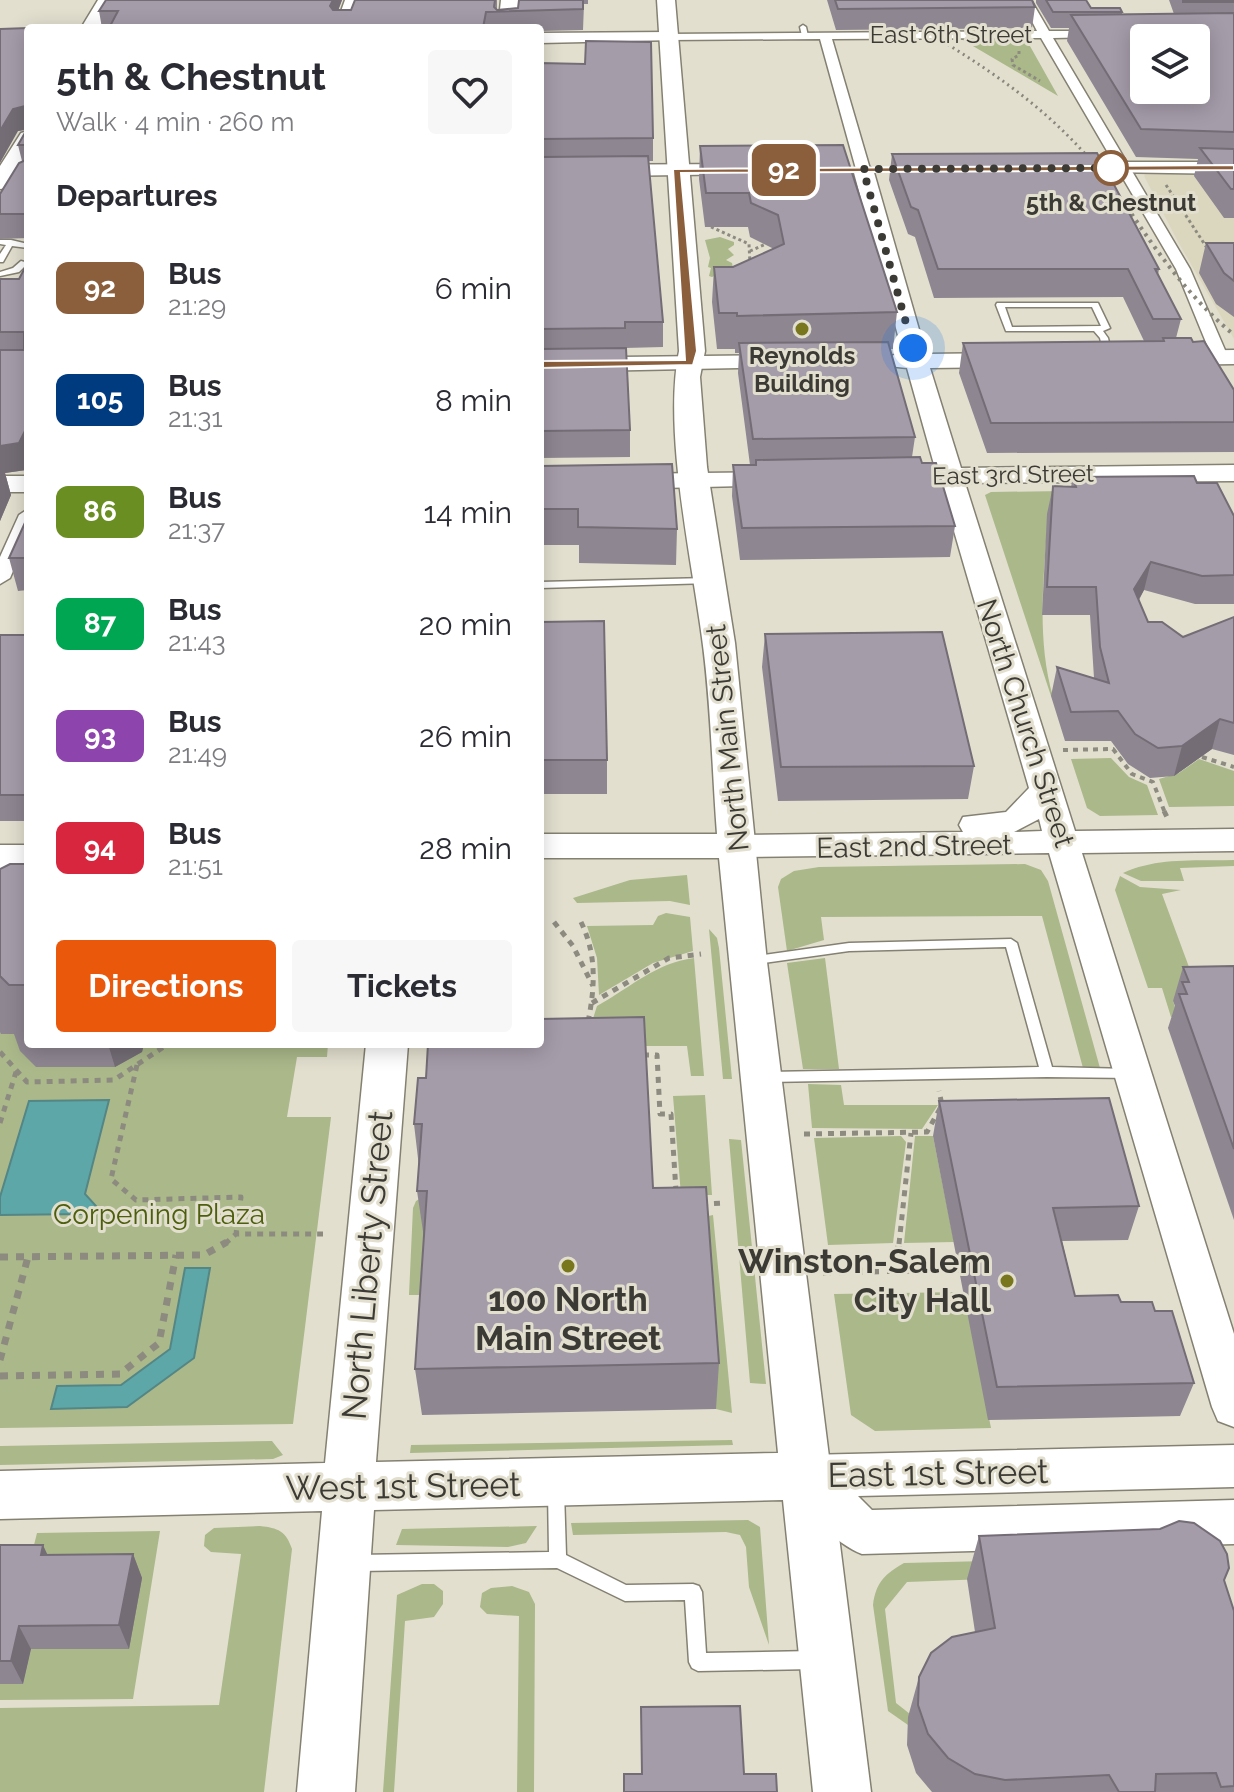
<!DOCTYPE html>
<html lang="en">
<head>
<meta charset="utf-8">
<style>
  :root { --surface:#fff; --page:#f7f7f7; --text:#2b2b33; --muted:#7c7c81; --accent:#ea580c }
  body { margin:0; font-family:Raleway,sans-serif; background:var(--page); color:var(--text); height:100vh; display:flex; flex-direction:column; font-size:30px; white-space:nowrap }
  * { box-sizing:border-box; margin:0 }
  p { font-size:26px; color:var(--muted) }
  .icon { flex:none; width:44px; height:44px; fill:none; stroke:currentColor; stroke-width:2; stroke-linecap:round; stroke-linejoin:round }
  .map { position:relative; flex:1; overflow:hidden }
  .sheet { position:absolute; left:24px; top:24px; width:520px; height:1024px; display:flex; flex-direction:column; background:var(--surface); border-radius:8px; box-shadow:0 4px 20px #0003 }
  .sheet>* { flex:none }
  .badge { padding:0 16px; border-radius:12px; font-size:28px; line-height:52px }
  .fabs { position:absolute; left:1130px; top:24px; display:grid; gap:16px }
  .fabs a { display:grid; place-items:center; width:80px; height:80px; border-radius:8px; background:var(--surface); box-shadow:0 4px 20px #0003; font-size:40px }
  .you { position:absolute; width:40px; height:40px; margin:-20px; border:6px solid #fff; border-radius:50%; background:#1a73e8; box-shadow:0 0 0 12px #1a73e833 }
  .map>.badge { position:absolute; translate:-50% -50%; box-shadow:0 0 0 4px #fff }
  h2 { padding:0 32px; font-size:30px; line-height:72px }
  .round { display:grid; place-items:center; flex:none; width:84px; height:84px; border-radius:8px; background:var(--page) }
  .summary { display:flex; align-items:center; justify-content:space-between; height:136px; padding:0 32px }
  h1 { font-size:38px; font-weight:700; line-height:60px }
  .action { display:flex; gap:16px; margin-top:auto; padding:16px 32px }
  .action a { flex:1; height:92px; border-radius:8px; background:var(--accent); color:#fff; font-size:32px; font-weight:700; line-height:92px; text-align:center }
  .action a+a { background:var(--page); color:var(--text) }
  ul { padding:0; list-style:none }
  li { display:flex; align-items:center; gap:24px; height:112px; padding:0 32px }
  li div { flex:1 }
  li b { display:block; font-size:30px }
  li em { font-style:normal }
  li .badge { min-width:88px; font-weight:700; text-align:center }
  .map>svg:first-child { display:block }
  .built { fill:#dbd7bf }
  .green { fill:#aab88a }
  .water { fill:#5ea7a8; stroke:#548685; stroke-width:2 }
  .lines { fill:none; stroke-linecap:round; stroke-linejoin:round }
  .lane-casing { stroke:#848172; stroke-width:3 }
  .street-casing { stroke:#848172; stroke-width:3 }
  .secondary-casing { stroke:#848172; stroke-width:3 }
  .primary-casing { stroke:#848172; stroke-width:3 }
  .path-far3 { stroke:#8d8b80; stroke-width:3; stroke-dasharray:3 3; stroke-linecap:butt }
  .path-far2 { stroke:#8d8b80; stroke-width:4; stroke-dasharray:5 5; stroke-linecap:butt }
  .path-far1 { stroke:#8d8b80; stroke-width:5; stroke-dasharray:6 6; stroke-linecap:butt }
  .path { stroke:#8d8b80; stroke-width:7; stroke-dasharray:8 8; stroke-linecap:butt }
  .lane { fill:#fff; fill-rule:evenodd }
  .street { fill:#fff; fill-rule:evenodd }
  .secondary { fill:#fff; fill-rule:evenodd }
  .primary { fill:#fff; fill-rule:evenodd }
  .rail-far1 { stroke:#89877c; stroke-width:3; stroke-dasharray:2 4; stroke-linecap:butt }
  .rail { stroke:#89877c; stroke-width:4; stroke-dasharray:3 5; stroke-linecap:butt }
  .wall { fill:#8e8691 }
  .shaded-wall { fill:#746d76 }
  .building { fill:#a59ca9; stroke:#746d76; stroke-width:2; fill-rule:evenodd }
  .line { fill:#8b5e3c; stroke:#fff; stroke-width:2 }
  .walk { stroke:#3c3a34; stroke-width:8; stroke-dasharray:0 14.4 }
  .stop-dot { fill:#fff; stroke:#8b5e3c; stroke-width:4 }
  .poi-dot { fill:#79771e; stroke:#e2dfcf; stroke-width:3 }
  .labels { text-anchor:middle; stroke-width:6; stroke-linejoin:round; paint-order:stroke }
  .far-street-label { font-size:24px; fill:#3c3a34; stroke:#e2dfcf }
  .far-stop-label { font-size:24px; font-weight:bold; fill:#3c3a34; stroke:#e2dfcf }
  .far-poi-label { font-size:24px; font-weight:bold; fill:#3c3a34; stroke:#e2dfcf }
  .street-label { font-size:28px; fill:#3c3a34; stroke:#e2dfcf }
  .park-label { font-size:28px; fill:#4d5f0d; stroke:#e2dfcf }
  .near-poi-label { font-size:34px; font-weight:bold; fill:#3c3a34; stroke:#e2dfcf; text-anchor:end }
  .near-street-label { font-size:34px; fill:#3c3a34; stroke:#e2dfcf }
</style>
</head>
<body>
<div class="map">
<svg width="1234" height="1792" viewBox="0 0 1234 1792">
  <rect width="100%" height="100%" fill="#e2dfcf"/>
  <path class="built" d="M1146 172H1234V339L1177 240 1144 176Z"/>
  <path class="green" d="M961 39H1026L1058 96Z
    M720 237 734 242V245L728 249 734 255 726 260 732 263 733 268 712 277 709 276 711 268 708 267 710 258 705 240Z
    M1191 489 1048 514C1044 576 1036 637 1053 697L1051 696 985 495 991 492Z
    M1111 758 1129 777 1147 785 1158 815 1100 816 1087 808 1071 759Z
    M1199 759 1234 771V806L1169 807 1159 779 1179 773Z
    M1234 860V866L1180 868 1184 881H1141L1123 873C1157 857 1197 861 1234 860Z
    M1025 864 1041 870 1048 881 1100 1068H1083L1042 916 821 917 824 940 787 951 778 887 781 879 794 871 819 867Z
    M687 875 690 905 670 901 577 903 573 898 630 880Z
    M1120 876 1140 887 1181 890 1162 894 1196 986 1173 1001 1178 1016 1171 1017 1162 988H1148L1115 890Z
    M666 913 690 917 693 951 653 963 599 995 597 958 587 926 653 925 658 916Z
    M709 929 717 938 719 948 732 1079H723Z
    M0 944 28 1044H328L327 1057H297L287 1117H331L293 1424 0 1428Z
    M694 958 704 1076H691L687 1046H611L591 1025 597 1006C630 988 655 963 694 958Z
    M825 958 839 1069H803L787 963Z
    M808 1084 841 1085 844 1105H938L922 1129 812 1128Z
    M705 1095 712 1195H681L673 1096Z
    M901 1136 906 1142 893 1243 828 1245 814 1138Z
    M915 1136H933L954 1242 904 1243Z
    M729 1139 741 1140 766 1384 750 1383Z
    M426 1195 424 1238 429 1295H409L413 1208 416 1201Z
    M713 1215 732 1413 716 1409 703 1235 685 1221Z
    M964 1292 991 1428 875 1431 851 1415 834 1294Z
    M732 1440 733 1445 410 1453 411 1445Z
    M272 1441 283 1455 273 1459 0 1465V1446Z
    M748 1520 760 1527 769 1645 749 1587 746 1547 740 1535 726 1532 573 1535 571 1523Z
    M260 1526C278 1528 286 1531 292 1549L264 1792H0V1708L219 1705 241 1554 211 1552 204 1546 205 1535 214 1528Z
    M537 1526 526 1543 508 1547 396 1545 402 1529Z
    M160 1531 133 1699 0 1700V1684H23L31 1649 28 1569 37 1533Z
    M1154 1557 1142 1573 907 1582 885 1609 896 1703 910 1714 908 1725 888 1711 873 1605C876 1582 885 1574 904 1563Z
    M422 1584H434L443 1591V1604L434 1617 405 1621 394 1792H383L397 1595Z
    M512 1586 529 1592 535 1604 534 1792H517L519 1616 487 1614 480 1607 482 1593 491 1588Z"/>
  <path class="water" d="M109 1100 85 1194 96 1206 84 1214 0 1215V1197L29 1101Z
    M185 1268H210L194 1358 127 1407 51 1409 57 1386 121 1385 170 1349Z"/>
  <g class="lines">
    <g class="lane-casing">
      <path id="lane" d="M803 25 806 27 808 36 805 38 802 36 800 27Z
        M0 240H11L28 244V248L12 246 3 262H0V254L6 245 0 244Z
        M21 261 28 263 19 272 0 276V272L13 268Z
        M997 303H1098L1110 328 1103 331 1108 338 1112 356 1105 358 1100 338 1094 331H1006L996 305ZM1005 307H1092L1101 326 1012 327Z
        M708 578 711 579V583L540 588V582Z
        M1011 939 1017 943 1052 1067 1128 1069 1133 1070 1135 1074 1133 1078 1047 1077 768 1082 763 1081 761 1077 763 1073 768 1072 1039 1067 1006 947 849 951 750 965 744 961 750 957 849 943Z
        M556 1483 562 1486 564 1491 566 1555 626 1585 693 1584 699 1586 702 1592 706 1653 813 1651 819 1654 822 1660 819 1666 813 1669 698 1671 692 1668 689 1662 685 1600 625 1601 557 1568 357 1571 351 1569 349 1563 351 1557 357 1555 549 1552 548 1491 550 1486Z"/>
    </g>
    <g class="street-casing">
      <path id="street" d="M1021 0H1031L1049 31H1101L1107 34 1101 37 1053 38 1190 269 1228 357 1226 360 1220 362 1212 357 1176 269 1041 38 832 39 870 169 863 173 856 169 820 39 668 40 662 37 668 34 1037 31Z
        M28 509V536L10 578 0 584V557L19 515Z"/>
    </g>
    <g class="secondary-casing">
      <path id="secondary" d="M345 0H361L351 28H335Z
        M668 32 676 37 674 40 540 43V33Z
        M1112 162H1234V174L1105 172 1102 168Z
        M863 163 873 169 926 354 1008 353 1016 355 1019 360 1016 365 1008 367 930 368 961 468 1234 465V481L965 483 1075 831 1234 829V851L1082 853 1234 1334V1427L1218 1421 1212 1407 1049 853 738 857 726 854 722 846 726 838 738 835 963 832 959 825 963 817 1006 812 1029 788 940 483 919 481 915 476 919 471 935 468 907 368 888 366 884 361 888 356 903 354 853 169ZM1039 819 1042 831 1014 832Z
        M744 164 751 166 754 170 751 174 540 177V165Z
        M1234 350V364L1168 365 1160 363 1157 358 1160 353 1168 351Z
        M784 355 792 357 796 362 792 367 540 372V358Z
        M780 472 789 475 793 480 789 485 540 491V475Z
        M0 476H28V492H0Z
        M1234 1445V1487L858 1496 872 1510 1234 1500V1544L862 1554C835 1544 795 1503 783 1476L790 1461 806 1455Z"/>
    </g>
    <g class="primary-casing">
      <path id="primary" d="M98 0H116L99 28H81Z
        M501 0H519L516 28H498Z
        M657 0H675L705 351 700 377 707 467 735 643 767 962 871 1792H813L783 1500 374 1510 355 1792H297L322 1511 0 1519V1471L325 1463 366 1044H408L376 1462 778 1453 719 858H540V834H717C712 769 711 702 702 638 691 555 663 431 679 351Z
        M28 131V154L8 188 0 189V166L21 133Z
        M0 845H28V869H0Z"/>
    </g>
    <path class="path-far3" d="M1019 51V55L1012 59 1013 65 1040 81
      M1166 185 1209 251
      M711 227 749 244 750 264
      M750 251 766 244"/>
    <path class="path-far2" d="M1063 750 1113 749 1132 774 1153 782 1165 813
      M1202 757 1234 767"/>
    <path class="path-far1" d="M1164 811 1167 817
      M554 922 573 946 593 986
      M581 922C597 955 595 987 588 1022
      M592 1003 669 958 701 954
      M0 1052 27 1082 114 1080 168 1044
      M643 1055H657L660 1114H671L676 1191
      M137 1065 111 1179 136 1200 241 1197 236 1234
      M0 1123 16 1072
      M804 1134 927 1132 942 1105 939 1091
      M702 1204 723 1203
      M225 1244 236 1234H323
      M899 1244 911 1133"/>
    <path class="path" d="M0 1257 204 1255 227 1242
      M896 1270 899 1242
      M823 1272 959 1269
      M0 1360 28 1257
      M0 1376 120 1374 159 1343 176 1255"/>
    <use href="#lane" class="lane"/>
    <use href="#street" class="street"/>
    <use href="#secondary" class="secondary"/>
    <use href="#primary" class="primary"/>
    <path class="rail-far1" d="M876 0C980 65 1057 104 1128 209"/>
    <path class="rail" d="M1127 207C1159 255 1190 298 1234 335"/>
  </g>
  <path class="wall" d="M106 0H342L338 10H351L355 0H497V10L518 8 519 0H588V4H584L583 30 540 31V28H102L99 11Z
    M827 0H1032L1035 7 1032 28 836 30Z
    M1036 0H1086L1091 8 1122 12V15L1174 14 1169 0H1234V218H1224L1194 176 1198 159 1136 157 1067 41 1069 28H1051L1036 3Z
    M28 28V238L0 239V194L22 161 18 145 26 130 18 131Z
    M540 63 653 138V161H648L663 322V347L625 348 630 430V457L540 458Z
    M700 146 897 312 893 349H890L915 437 912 457 922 463 955 526 950 557 740 560 732 496 733 465H750L738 373 739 353H735V349H717L712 302 714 267H733L774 249 750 237 748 227H705L699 179Z
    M892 154 1159 269 1158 275 1181 319 1176 338 1234 422V452L987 453 959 373 963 343 1144 341 1123 297 934 298 915 237 908 234 889 180Z
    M1206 243H1234V317L1216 304 1199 273Z
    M28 262V466L26 470 5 473 11 495 0 521V279H19Z
    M540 466 677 529 676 565 579 563V545H540Z
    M1073 477 1197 483 1234 516V604H1195L1144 590 1139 600 1148 622 1183 637 1234 617V755L1212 749 1174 776 1150 778 1128 764 1111 741H1065L1051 696 1057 667 1094 678 1090 615H1042L1047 514 1053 486 1071 487Z
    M28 516V590L18 591 9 558Z
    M540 622 607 760V794H540Z
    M765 634 974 766 968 799 778 801 762 667Z
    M0 635H28V821H0Z
    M28 864V1044H144L142 1052 115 1067H36L20 1051 14 1034H1L0 1032V869Z
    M1234 966V1220L1168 1028 1175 1006 1173 1001 1183 967Z
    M418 1078 653 1188 719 1363 716 1409 422 1415 415 1369 424 1238 417 1191 419 1167 414 1124Z
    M939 1101 1139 1206 1128 1240 1062 1241 1075 1296 1121 1302 1155 1311 1194 1383 1180 1416 988 1420 933 1136Z
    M979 1536 1224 1580 1234 1611V1792H932L916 1773 907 1745 908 1717 919 1677 975 1632 967 1579Z
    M0 1545 48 1555 133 1554 142 1578 129 1649H31L23 1684H0Z"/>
  <path class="shaded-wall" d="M333 0H342L332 27 330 6Z
    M25 106 28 129 18 131 0 163V131L13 109Z
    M28 425V466L26 470 5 473 11 495 0 521V446Z
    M1151 562 1144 590 1128 618 1134 589Z
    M1220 719 1212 749 1174 776 1182 746Z
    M108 1044H144L142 1052 115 1067Z
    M43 1545 54 1569 41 1555Z
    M133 1554 142 1578 129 1649 119 1625Z
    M19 1626 31 1649 23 1684 11 1661Z"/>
  <path class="building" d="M106 0H333L330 6 333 10H351L355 0H495L494 7 497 10 518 8 519 0H583V9L486 12 483 28H109L118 11H99Z
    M835 0H1032L1035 7 838 9Z
    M1046 0H1086L1091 8H1120L1122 12H1053Z
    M1183 0H1234V2H1183Z
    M1234 13V132L1141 129 1071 15ZM1144 38H1196V90H1144Z
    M28 28V145H18L26 131 25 106 13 109 0 131V29Z
    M586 41 651 42 653 138 540 139V63L585 64Z
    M843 145 897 312 737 316V313H719L714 267H733L784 244 778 215 751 203 749 193H706L700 146Z
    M1200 148 1234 149V189H1231Z
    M28 151V214H0V194L19 163 26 160Z
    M1097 153 1159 269H1155L1181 319H1153L1128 269H938L918 210 911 207 892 154Z
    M648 156 663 322H625V328L540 329V157Z
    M1206 243H1234V281L1224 273Z
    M28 262V425L19 443 0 446V350H24V332H0V279H19Z
    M1163 338H1191L1193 342 1204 341 1234 390V422L991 423 963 343 1164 341Z
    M888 342 915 437 753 439 739 343Z
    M626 348 630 430 540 431V349Z
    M920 457 922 463H936L955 526 742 528 733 465H756V460Z
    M672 464 677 529 578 527V509H540V466Z
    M1194 476 1197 483H1217L1234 516V575L1202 576 1151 562 1134 589 1148 622H1162L1183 637 1234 617V723L1220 719 1182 746 1158 748 1135 734 1118 711 1071 712 1057 667 1109 683 1100 647 1096 587H1047L1053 486 1076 487 1073 477Z
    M28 516V558H9Z
    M604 621 607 760H540V622Z
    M942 632 974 766 781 767 765 634Z
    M0 635H28V795H0Z
    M10 864H28V985H9L0 976V869Z
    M1234 966V1149L1179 994H1187L1182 982H1189L1183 967Z
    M644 1017 653 1188 706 1187 719 1363 415 1369 427 1191H417L422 1124H414L418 1078H426L428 1044H540V1019Z
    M1109 1098 1139 1206 1053 1208 1075 1296 1118 1295 1121 1302H1152L1155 1311H1172L1194 1383 997 1387 939 1101Z
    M1179 1521 1194 1523 1220 1541 1227 1554 1229 1568 1224 1580 1234 1611V1786L1221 1787 1216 1773 1156 1774 1155 1792H1119L1109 1775 1005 1780 975 1774 948 1758 928 1734 918 1705 919 1677 931 1653 952 1637 995 1628 979 1536 1160 1529Z
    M0 1545H43L41 1555 133 1554 119 1625 19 1626 11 1661H0Z
    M740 1706 744 1774H776L777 1792H624V1774H642L641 1707Z"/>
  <path class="line" d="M1234 165V170L681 173 697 351 693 365 540 368 535 365 540 361 685 360 673 169Z"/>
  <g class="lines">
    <path class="walk" d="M913 348 863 169 1111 168"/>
  </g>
  <circle class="stop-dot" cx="1111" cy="168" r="16"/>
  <g class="poi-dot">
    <circle cx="802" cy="329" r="8"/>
    <circle cx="568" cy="1266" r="8"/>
    <circle cx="1007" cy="1281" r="8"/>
  </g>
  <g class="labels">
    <g class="far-street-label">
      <text x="951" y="43">East 6th Street</text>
      <text transform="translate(1013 475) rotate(-1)" y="8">East 3rd Street</text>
    </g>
    <g class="far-stop-label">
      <text x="1111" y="211">5th &amp; Chestnut</text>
    </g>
    <g class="far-poi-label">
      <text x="802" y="364">Reynolds<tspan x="802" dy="28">Building</tspan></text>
    </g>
    <g class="street-label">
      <text transform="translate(1026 723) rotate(72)" y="10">North Church Street</text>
      <text transform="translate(727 738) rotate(-96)" y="10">North Main Street</text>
      <text transform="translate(914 846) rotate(-1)" y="10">East 2nd Street</text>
    </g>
    <g class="park-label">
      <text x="159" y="1224">Corpening Plaza</text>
    </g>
    <g class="near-poi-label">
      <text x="991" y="1273">Winston-Salem<tspan x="991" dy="39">City Hall</tspan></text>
      <text x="568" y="1311" text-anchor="middle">100 North<tspan x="568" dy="39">Main Street</tspan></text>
    </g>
    <g class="near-street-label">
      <text transform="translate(367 1265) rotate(-85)" y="12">North Liberty Street</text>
      <text transform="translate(938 1473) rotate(-1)" y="12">East 1st Street</text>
      <text transform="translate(403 1486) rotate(-1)" y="12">West 1st Street</text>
    </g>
  </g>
</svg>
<div class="fabs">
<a><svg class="icon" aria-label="layers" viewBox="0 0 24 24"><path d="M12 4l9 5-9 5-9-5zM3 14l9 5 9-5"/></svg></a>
</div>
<div class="you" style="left:913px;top:348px"></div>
<b class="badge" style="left:784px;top:170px;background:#8b5e3c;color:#fff">92</b>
<section class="sheet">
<div class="summary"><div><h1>5th &amp; Chestnut</h1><p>Walk · 4 min · 260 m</p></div><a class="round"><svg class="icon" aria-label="heart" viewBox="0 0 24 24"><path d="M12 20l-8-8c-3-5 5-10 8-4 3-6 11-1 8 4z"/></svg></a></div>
<h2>Departures</h2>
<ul>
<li><span class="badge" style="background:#8b5e3c;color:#fff">92</span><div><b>Bus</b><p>21:29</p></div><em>6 min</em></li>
<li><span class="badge" style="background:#003b80;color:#fff">105</span><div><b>Bus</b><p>21:31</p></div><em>8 min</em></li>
<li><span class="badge" style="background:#6b8e23;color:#fff">86</span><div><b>Bus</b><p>21:37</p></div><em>14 min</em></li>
<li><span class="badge" style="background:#00a651;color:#fff">87</span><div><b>Bus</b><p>21:43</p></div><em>20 min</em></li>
<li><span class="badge" style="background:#8e44ad;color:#fff">93</span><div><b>Bus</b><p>21:49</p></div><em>26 min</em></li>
<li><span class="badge" style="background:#d7263d;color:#fff">94</span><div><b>Bus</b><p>21:51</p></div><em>28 min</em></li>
</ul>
<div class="action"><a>Directions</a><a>Tickets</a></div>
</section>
</div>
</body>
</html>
